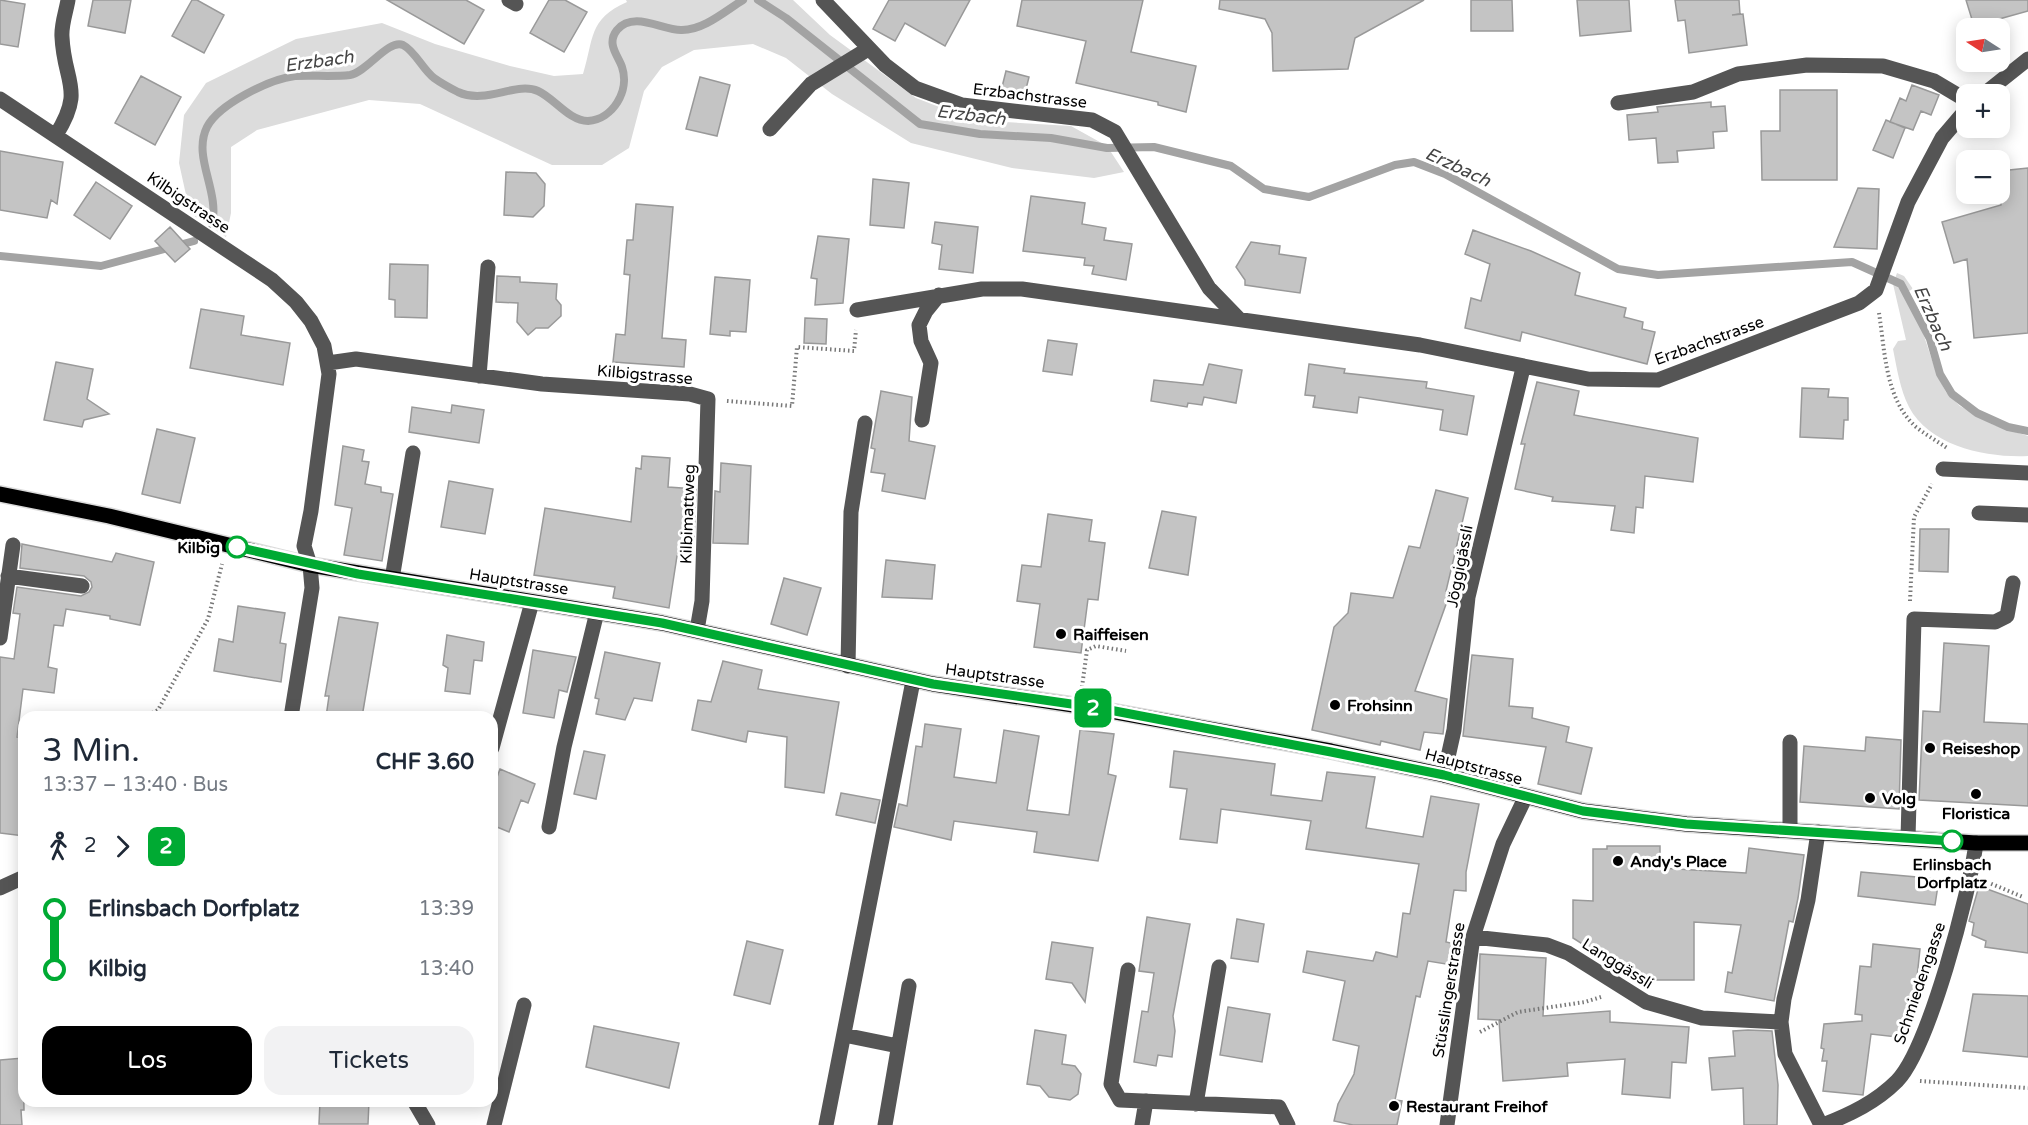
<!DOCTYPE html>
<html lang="de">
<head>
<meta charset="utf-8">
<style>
  :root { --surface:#fff; --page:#f2f2f3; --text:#1f2937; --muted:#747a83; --accent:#000 }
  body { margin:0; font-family:"Varela Round",sans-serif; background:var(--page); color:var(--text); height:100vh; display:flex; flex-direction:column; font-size:22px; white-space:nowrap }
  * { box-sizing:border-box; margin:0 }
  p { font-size:20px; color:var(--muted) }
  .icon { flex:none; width:33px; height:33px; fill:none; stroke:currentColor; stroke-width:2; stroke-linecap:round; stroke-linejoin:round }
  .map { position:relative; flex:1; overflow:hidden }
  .panel { position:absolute; left:18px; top:711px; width:480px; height:396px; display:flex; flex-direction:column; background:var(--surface); border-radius:18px; box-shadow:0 3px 15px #0003 }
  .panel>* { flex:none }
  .badge { padding:0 12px; border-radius:9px; font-size:21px; line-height:39px }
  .needle { width:39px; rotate:282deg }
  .controls { position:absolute; left:1956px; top:18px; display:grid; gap:12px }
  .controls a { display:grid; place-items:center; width:54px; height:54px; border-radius:12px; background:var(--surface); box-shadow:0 3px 15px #0003; font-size:30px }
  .map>.badge { position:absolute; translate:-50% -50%; box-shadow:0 0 0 3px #fff }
  .legs { display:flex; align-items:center; gap:9px; height:66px; padding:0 24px; font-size:20px }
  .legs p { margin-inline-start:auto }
  .head { display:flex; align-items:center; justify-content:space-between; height:102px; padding:0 24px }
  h1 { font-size:33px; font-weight:600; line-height:45px }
  .primary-button { display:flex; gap:12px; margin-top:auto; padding:12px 24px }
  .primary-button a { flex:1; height:69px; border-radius:18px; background:var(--accent); color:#fff; font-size:24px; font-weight:600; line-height:69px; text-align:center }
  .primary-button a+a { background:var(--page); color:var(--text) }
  ul { padding:0 24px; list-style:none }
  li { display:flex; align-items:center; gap:21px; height:60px; font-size:22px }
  li i { display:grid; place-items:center; width:9px; height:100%; margin:0 8px; background:currentColor }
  li i::after { content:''; width:15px; height:15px; margin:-8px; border:4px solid; border-radius:50%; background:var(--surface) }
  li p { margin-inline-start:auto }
  li:first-child i { background:linear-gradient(#0000 50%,currentColor 0) }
  li:last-child i { background:linear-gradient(currentColor 50%,#0000 0) }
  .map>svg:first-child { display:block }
  .green { fill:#dcdcdc }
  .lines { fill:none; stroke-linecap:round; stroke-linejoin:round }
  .stream { stroke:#a3a3a3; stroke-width:8 }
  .building { fill:#c4c4c4; stroke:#999; stroke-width:1.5 }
  .major-casing { stroke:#dbdbdb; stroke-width:18 }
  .path { stroke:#777; stroke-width:4; stroke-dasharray:1.5 3; stroke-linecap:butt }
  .minor { stroke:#555; stroke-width:15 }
  .major { stroke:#000; stroke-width:15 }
  .line-1-casing { stroke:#fff; stroke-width:14 }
  .line-1 { stroke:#0a3; stroke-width:9 }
  .stop-1-dot { fill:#fff; stroke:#0a3; stroke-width:3 }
  .poi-dot { fill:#000; stroke:#fff; stroke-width:2 }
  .labels { text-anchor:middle; stroke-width:6; stroke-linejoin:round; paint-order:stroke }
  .street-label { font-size:16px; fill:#000; stroke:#fff }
  .stop-label { font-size:16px; font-weight:bold; fill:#000; stroke:#fff; text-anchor:end }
  .poi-label { font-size:16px; font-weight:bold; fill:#000; stroke:#fff; text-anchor:start }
  .water-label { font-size:18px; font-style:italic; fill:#444; stroke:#fff }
</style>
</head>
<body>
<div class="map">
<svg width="2028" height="1125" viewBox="0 0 2028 1125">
  <rect width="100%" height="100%" fill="#fff"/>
  <path class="green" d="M626 0H793L830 35 916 98 973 120 1071 126 1107 146 1124 172 1094 178 1012 168 911 143 832 94 786 58 753 44 694 50 662 67 644 91 629 148 602 165H552L420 104 369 100 257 130 231 147V213L226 237 190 213 179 163 184 115 206 83 296 39 382 23 435 44 510 66 554 76 583 74C594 39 588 19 627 2Z
    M1897 273 1904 276 1913 289 1909 291 1937 375 1946 392 1960 406 1994 425 2028 436V456C1988 458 1930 447 1909 407 1900 389 1897 369 1893 349L1898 341 1906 340 1893 284Z"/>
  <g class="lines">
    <path class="stream" d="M758 0 786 18 920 124 980 134 1051 138 1107 148 1154 147 1231 166 1264 189 1309 197 1395 165 1414 162 1445 174 1618 269 1658 275 1852 262 1901 284 1930 339 1940 374 1952 394 1977 413 2008 427 2028 431
      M212 224C220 191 192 157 207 127 219 104 270 79 295 76 313 75 332 77 350 75 367 72 388 39 403 45 415 51 423 70 434 78 441 83 450 88 458 92 486 105 516 81 538 91 554 98 569 121 588 121 613 119 630 91 622 67 618 55 606 44 617 30 634 10 663 31 682 30 704 30 725 11 743 0
      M0 256 101 266 194 241"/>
  </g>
  <path class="building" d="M0 0 25 4 18 47 0 44Z
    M93 0H131L125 33 88 26Z
    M192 0H197L224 15 204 53 172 36Z
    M387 0H466L484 10 464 44Z
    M549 0H565L587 12 564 52 530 33Z
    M889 0H970L945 46 905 23 895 41 873 29Z
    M1022 0H1143L1131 52 1196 66 1186 112 1158 105V102L1076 83 1086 41 1017 26Z
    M1220 0H1424L1355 38 1348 69 1273 71 1272 33 1265 19 1219 9Z
    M1471 0H1512L1513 31H1471Z
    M1577 0H1629L1631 31 1580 36Z
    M1675 0H1739L1740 14 1732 15 1743 14 1747 45 1689 53 1685 20 1678 21Z
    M1966 0H2028V11L1974 26Z
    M1006 71 1029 77 1023 101 1000 95Z
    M141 76 181 97 155 145 115 123Z
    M700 77 730 85 717 136 686 129Z
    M1912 85 1939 95 1931 115 1921 111 1913 130 1890 122 1900 98 1906 101Z
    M1780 90H1837V180H1762L1761 131H1780Z
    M1711 102V107L1725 106 1727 131 1713 132 1714 148 1677 151 1678 162 1658 163 1656 138 1629 140 1627 115 1658 112 1657 107Z
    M1886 120 1905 128 1893 158 1873 150Z
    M0 151 63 162 57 204 51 200 47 218 0 210Z
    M2028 168V333L1974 338 1967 259 1954 263 1942 222 2001 205 2000 171Z
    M506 172 536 173 545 184 544 206 533 217 504 215Z
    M873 179 909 183 904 228 870 225Z
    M96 182 132 206 110 239 74 215Z
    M1858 188 1879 189 1877 249 1834 247Z
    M1031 196 1085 203 1082 224 1106 228 1104 240 1132 244 1126 280 1092 274 1094 266 1084 265 1085 258 1023 251Z
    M636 204 673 207 662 338 686 340 684 367 613 362 616 334 625 335 630 275 624 274 627 240H633Z
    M935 222 978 227 973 273 939 269 942 245 932 243Z
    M170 227 190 249 175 262 155 241Z
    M1473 230 1531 251 1580 273 1575 295 1626 308 1624 317 1643 322 1642 329 1655 332 1647 364 1522 332 1520 341 1465 328 1471 298 1481 301 1490 264 1465 254Z
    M818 236 849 239 843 303 815 305 817 279 811 278Z
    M1251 242 1280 246 1279 254 1306 258 1300 293 1245 285V280L1236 267Z
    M390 264 428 265 427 318 395 317V300L389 299Z
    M497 276 520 277V282L557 284 556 299 561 305V316L548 328H536L528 335 517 322 518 303 496 302Z
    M715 277 750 280 746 332 730 331V336L710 334Z
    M201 309 244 316 241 335 290 343 283 385 190 368Z
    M805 318 827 319 826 344 804 343Z
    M1048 340 1077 344 1072 375 1043 371Z
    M56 362 93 369 87 399 109 414 84 420 82 427 44 420Z
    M1209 364 1242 370 1236 403 1204 397 1202 405 1188 403 1187 407 1151 401 1154 380 1203 385Z
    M1309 364 1345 369 1344 373 1427 382 1426 388 1474 396 1467 435 1440 430 1443 410 1359 397 1357 413 1313 407 1315 396 1305 395Z
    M1537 382 1579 391 1574 415 1698 438 1693 482 1645 476 1643 508 1636 507 1634 533 1611 530 1615 506 1552 501 1553 497 1515 489 1525 444H1521Z
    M1802 388 1829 389 1828 397 1848 398V420H1844L1843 439 1800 437Z
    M881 391 912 397 909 441 935 446 925 499 882 491 885 474 871 472 875 449 871 448Z
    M452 405 484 410 479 443 409 432 412 407 451 413Z
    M157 429 195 438 180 503 142 494Z
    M343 446 364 450 362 461 369 462 365 484 381 487V492L393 494 382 561 344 555 352 508 335 505Z
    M642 456 670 458 668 487 696 489 694 542H687L684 556H677L669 608 613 598 615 587 534 575 545 508 631 522 636 468 641 469Z
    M721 463 751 466 748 544 713 543 715 491 720 492Z
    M449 481 493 489 485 534 441 527Z
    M1436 490 1468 498 1446 591 1450 593 1415 691 1447 699 1443 734 1424 732 1420 750 1381 741 1380 745 1312 730 1334 627 1348 613 1351 593 1393 598 1409 546 1420 548Z
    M1162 511 1196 517 1188 575 1149 568Z
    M1048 514 1092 520 1089 541 1105 543 1098 600 1088 599 1081 653 1034 647 1040 604 1017 601 1022 565 1041 567Z
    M1920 529H1949L1948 572 1919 571Z
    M22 544 112 562 116 553 154 562 140 625 110 619V616L66 609 63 626 54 625 48 667 57 669 54 693 23 689 17 737 24 738V836L0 833V657L14 659 20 614 13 613 17 587 81 596 89 592 92 587 91 582 84 576 20 568Z
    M886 560 935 565 932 599 882 597Z
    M784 578 821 588 807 635 771 624Z
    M238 606 285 613 280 643 286 644 281 682 214 671 219 639 233 642Z
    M339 617 378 623 362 717H326L329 696H325Z
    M447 635 484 642 482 661 474 660 470 694 445 691 448 668 443 665Z
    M1944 643 1989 646 1984 722 2028 724V806L1919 800 1923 711 1940 712Z
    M533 650 576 657 567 692 559 690 554 718 523 713Z
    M605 652 660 663 652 701 634 698 625 720 596 714 599 699 595 698Z
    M1472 655 1513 659 1509 706 1533 708 1532 718 1569 727 1566 742 1592 748 1581 794 1538 784 1546 747 1463 736Z
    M723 661 762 670 758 689 839 702 824 793 785 787 787 737 748 731 746 742 692 730 698 700 711 702Z
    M925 724 961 729 954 777 996 783 1004 730 1039 736 1027 810 1069 815 1080 730 1114 734 1108 774 1116 776 1098 861 1034 852 1037 832 954 821 951 840 894 827 899 804 907 806 916 746 922 747Z
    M1866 737 1901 740 1899 809 1800 802 1804 746 1865 751Z
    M584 751 605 755 596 799 574 794Z
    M1174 751 1275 764 1271 795 1322 801 1327 772 1375 777 1366 828 1423 837 1431 796 1479 804 1466 872V891L1454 890 1446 942 1455 944 1452 965 1428 961 1420 997 1416 996 1395 1100 1402 1101 1397 1125H1353L1334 1121 1338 1104 1354 1074 1359 1046 1333 1040 1345 981 1303 972 1307 951 1373 961 1376 952 1397 957 1403 913 1410 914 1419 864 1306 849 1311 821 1221 809 1217 843 1180 839 1187 789 1170 787Z
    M500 769 535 784 528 803 521 800 509 832 492 825V791Z
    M841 793 880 800 875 823 836 815Z
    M1607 846H1660V868L1746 873 1749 848 1804 855 1798 898 1793 922 1789 921 1774 1001 1725 992 1728 972 1732 973 1741 925 1694 922V980H1654L1609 954V961L1573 938V900L1593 901V849H1607Z
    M1861 872 1939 879 1935 905 1858 896Z
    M1979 886 2028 904V953L1985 947 1986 941 1972 935 1974 923 1969 921Z
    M1147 917 1190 924 1173 1016 1175 1031 1172 1057 1158 1055 1156 1066 1134 1062 1142 1011 1148 1012 1154 973 1139 971Z
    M1237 919 1264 924 1258 962 1231 958Z
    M747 941 783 950 770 1004 734 995Z
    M1052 942 1093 948 1085 1002 1072 983 1046 979Z
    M1873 944 1920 949 1915 996H1911L1906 1038 1871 1034 1863 1095 1823 1091 1827 1061H1822L1824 1049 1821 1048 1824 1024 1862 1021V1015L1855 1014 1860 966 1871 967Z
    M1480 954 1546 958 1543 1016 1610 1011V1022L1689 1027 1686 1063 1672 1062 1670 1098 1622 1094 1625 1059 1567 1063 1568 1076 1503 1081 1499 1020 1478 1019Z
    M1973 994 2028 996V1057L1963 1051Z
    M1228 1007 1270 1014 1262 1062 1220 1055Z
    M594 1026 679 1043 669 1088 586 1067Z
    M1035 1030 1066 1035 1062 1064 1075 1066 1081 1074 1078 1094 1070 1100 1049 1097 1040 1086 1027 1084Z
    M1748 1030 1772 1031 1778 1085 1777 1125H1744L1743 1088 1712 1090 1709 1058 1735 1056 1733 1031Z
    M23 1058 24 1110H21L22 1125H0V1060Z
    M320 1101H369L368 1124H319Z"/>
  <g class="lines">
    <g class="major-casing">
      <path id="major" d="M0 494 109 516 310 565 662 623 933 684 1099 709 1331 751 1444 775 1583 811 1686 824 1976 843H2028"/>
    </g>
    <path class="path" d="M1879 313C1885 351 1885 399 1916 427 1926 435 1937 441 1947 448
      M727 401 792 406 797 347 854 351 856 330
      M1910 601 1914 517 1932 484
      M1082 687 1087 650 1096 646 1126 651
      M144 717 158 710 208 619 222 564
      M1987 882 2023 897
      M1480 1032 1518 1012 1585 1002 1601 997
      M1920 1081 2028 1088"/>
    <path class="minor" d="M509 0 516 4
      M823 0 885 65 915 88 962 105 1092 120 1115 132 1209 288 1239 319
      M1984 94 2028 59
      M0 99 272 280 296 302 311 321 324 346 329 374 311 511 304 546 310 565 312 588 291 717
      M1618 103 1693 92 1738 74 1807 65 1883 66 1934 81 1966 100
      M770 129 811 84 868 49
      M56 135C85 89 64 83 62 37 61 25 66 12 68 0
      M857 310 982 289H1022L1420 345 1588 379 1658 380 1859 303 1876 290 1908 202 1942 138 1966 110
      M328 363 356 359 542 384 690 394 708 399 702 601 697 630
      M479 376 488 267
      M922 420 931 363 921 341 919 325 926 311 939 295
      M1943 469 2028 473
      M1979 513 2028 515
      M8 576 82 586
      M392 579 413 453
      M0 638 13 545
      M848 666 851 512 865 423
      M492 748 532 602
      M1444 775 1454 730 1468 597 1523 368
      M549 827 564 747 597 612
      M1790 830V742
      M1818 832 1808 900 1784 999 1781 1022 1785 1054 1821 1125
      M1908 838 1914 619 1995 622 2007 616 2013 583
      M0 888 24 877
      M1473 937 1547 945 1568 953 1646 1002 1702 1018 1781 1022
      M1128 970 1111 1084 1120 1100 1279 1107 1288 1125
      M844 1035 898 1046
      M414 1101 428 1125
      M1196 1104 1219 967
      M494 1125 524 1005
      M826 1125 913 681
      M885 1125 909 986
      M1142 1125 1146 1101
      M1447 1125 1473 937 1503 844 1525 798
      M1823 1125C1851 1114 1876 1102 1897 1081 1929 1048 1970 891 1976 843"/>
    <use href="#major" class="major"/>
  </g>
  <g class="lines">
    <g class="line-1-casing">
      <path id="line-1" d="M237 547 358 574 662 623 933 684 1099 708 1331 752 1444 775 1583 811 1686 824 1952 841"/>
    </g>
    <use href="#line-1" class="line-1"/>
  </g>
  <g class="stop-1-dot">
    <circle cx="237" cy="547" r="10"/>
    <circle cx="1952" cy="841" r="10"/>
  </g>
  <g class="poi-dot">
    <circle cx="1061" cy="634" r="6"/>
    <circle cx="1335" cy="705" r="6"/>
    <circle cx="1930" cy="748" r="6"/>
    <circle cx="1976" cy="794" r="6"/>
    <circle cx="1870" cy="798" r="6"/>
    <circle cx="1618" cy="861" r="6"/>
    <circle cx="1394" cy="1106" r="6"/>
  </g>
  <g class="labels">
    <g class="street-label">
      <text transform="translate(1030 95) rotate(7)" y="6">Erzbachstrasse</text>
      <text transform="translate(189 202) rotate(34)" y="6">Kilbigstrasse</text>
      <text transform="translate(1709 340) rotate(-20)" y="6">Erzbachstrasse</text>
      <text transform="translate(645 374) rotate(5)" y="6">Kilbigstrasse</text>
      <text transform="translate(687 514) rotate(-88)" y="6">Kilbimattweg</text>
      <text transform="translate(1459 566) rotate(-79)" y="6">Jöggigässli</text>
      <text transform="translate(519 581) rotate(9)" y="6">Hauptstrasse</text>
      <text transform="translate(995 675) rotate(8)" y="6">Hauptstrasse</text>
      <text transform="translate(1474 766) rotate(15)" y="6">Hauptstrasse</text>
      <text transform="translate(1618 963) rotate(32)" y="6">Langgässli</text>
      <text transform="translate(1919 983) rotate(-71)" y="6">Schmiedengasse</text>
      <text transform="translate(1448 990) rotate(-81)" y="6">Stüsslingerstrasse</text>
    </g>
    <g class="stop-label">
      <text x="220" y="553">Kilbig</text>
      <text x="1952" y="870" text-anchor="middle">Erlinsbach<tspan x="1952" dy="18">Dorfplatz</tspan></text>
    </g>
    <g class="poi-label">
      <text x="1073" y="640">Raiffeisen</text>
      <text x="1347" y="711">Frohsinn</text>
      <text x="1942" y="754">Reiseshop</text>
      <text x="1882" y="804">Volg</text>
      <text x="1976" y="819" text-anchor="middle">Floristica</text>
      <text x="1630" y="867">Andy's Place</text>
      <text x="1406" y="1112">Restaurant Freihof</text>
    </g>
    <g class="water-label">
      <text transform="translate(319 61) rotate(-8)" y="6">Erzbach</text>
      <text transform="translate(971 115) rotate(7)" y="6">Erzbach</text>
      <text transform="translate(1458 167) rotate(25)" y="6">Erzbach</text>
      <text transform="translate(1933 318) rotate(66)" y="6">Erzbach</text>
    </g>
  </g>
</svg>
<div class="controls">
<a><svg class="needle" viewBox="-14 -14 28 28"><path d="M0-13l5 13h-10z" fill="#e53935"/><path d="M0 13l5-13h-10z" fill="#747a83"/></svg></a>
<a>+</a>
<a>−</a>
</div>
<b class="badge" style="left:1093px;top:708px;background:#0a3;color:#fff">2</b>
<section class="panel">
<div class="head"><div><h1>3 Min.</h1><p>13:37 – 13:40 · Bus</p></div><b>CHF 3.60</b></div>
<div class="legs"><svg class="icon" aria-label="walk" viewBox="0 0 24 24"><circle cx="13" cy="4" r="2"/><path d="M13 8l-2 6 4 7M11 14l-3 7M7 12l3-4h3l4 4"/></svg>2<svg class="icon" aria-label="forward" viewBox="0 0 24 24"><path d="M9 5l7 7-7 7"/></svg><b class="badge" style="background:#0a3;color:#fff">2</b></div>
<ul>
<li><i style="color:#0a3"></i><b>Erlinsbach Dorfplatz</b><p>13:39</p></li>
<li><i style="color:#0a3"></i><b>Kilbig</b><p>13:40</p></li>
</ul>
<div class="primary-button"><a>Los</a><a>Tickets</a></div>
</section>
</div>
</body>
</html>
